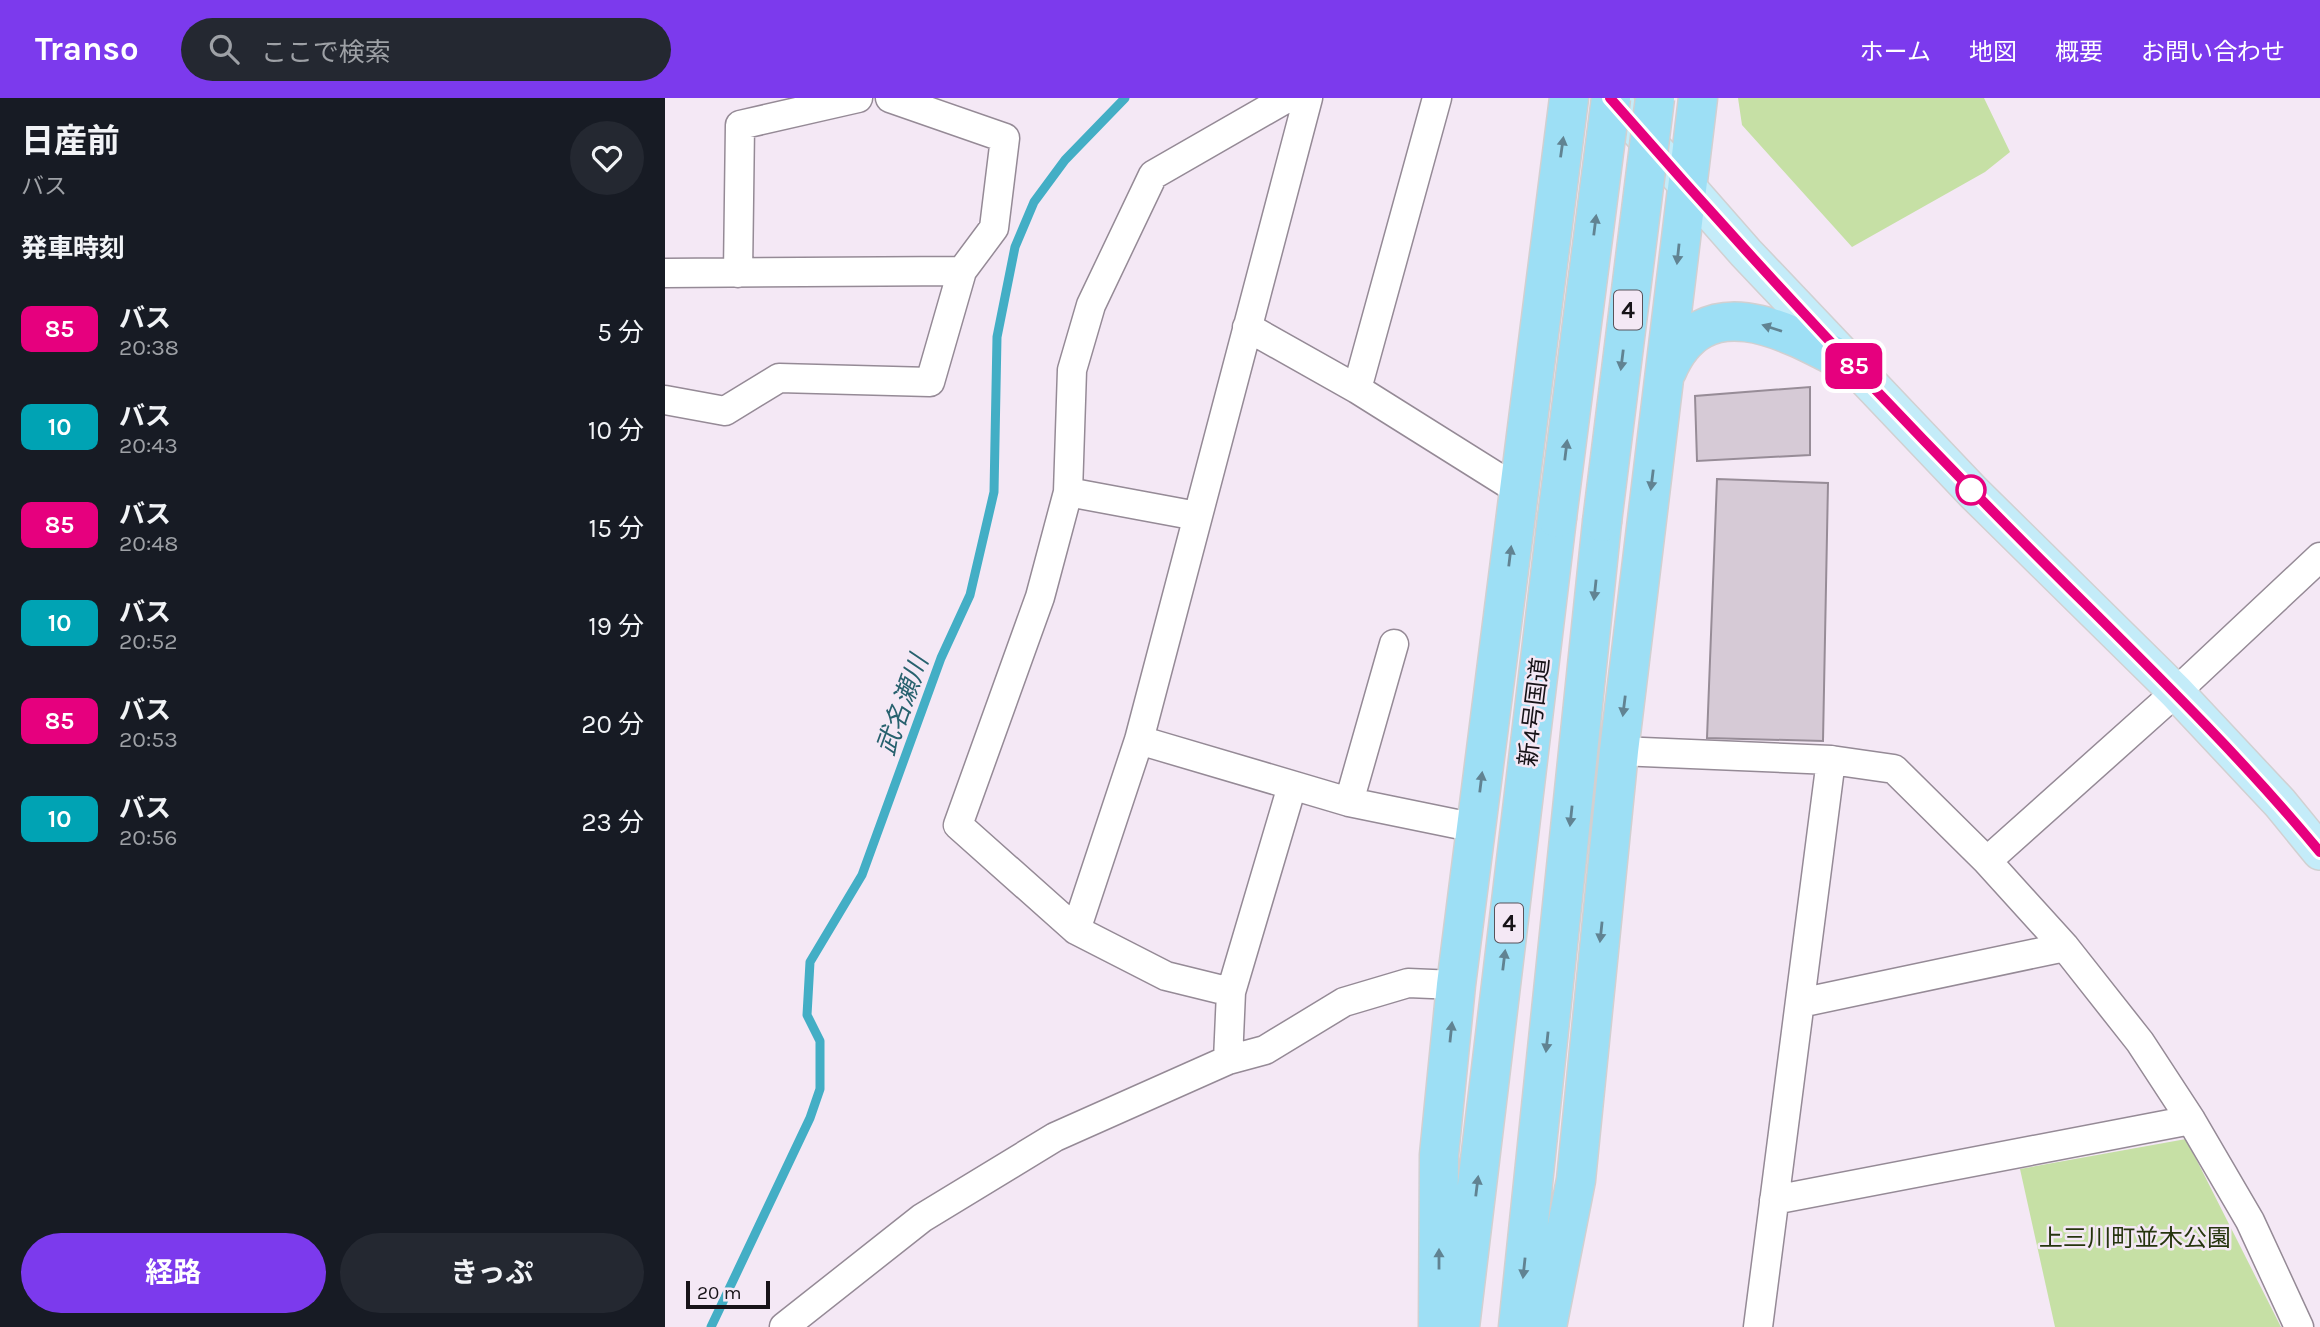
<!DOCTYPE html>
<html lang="ja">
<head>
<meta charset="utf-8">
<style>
  :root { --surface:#171b24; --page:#242831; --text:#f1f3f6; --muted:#9ea1a6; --accent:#7c3aed }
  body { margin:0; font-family:Karla,"Noto Sans JP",sans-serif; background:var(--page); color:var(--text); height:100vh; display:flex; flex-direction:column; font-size:26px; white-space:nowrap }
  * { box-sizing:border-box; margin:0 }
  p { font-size:23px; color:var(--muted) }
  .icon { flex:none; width:38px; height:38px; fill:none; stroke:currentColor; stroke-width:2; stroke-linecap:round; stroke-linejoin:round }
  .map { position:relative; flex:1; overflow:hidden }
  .sheet { display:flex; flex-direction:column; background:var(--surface); width:665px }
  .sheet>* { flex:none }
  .badge { padding:0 14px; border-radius:10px; font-size:24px; line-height:46px }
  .scale { position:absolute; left:21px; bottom:18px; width:84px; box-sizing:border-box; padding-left:7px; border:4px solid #171318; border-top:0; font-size:19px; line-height:24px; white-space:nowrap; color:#171318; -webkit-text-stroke:5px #f4e8f5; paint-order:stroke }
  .map>.badge { position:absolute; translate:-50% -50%; box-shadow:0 0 0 4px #fff }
  h2 { padding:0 21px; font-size:26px; line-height:63px }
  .round { display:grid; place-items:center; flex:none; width:74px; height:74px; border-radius:37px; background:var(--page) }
  .head { display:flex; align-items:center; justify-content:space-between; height:119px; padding:0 21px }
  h1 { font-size:33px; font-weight:700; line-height:52px }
  .cta { display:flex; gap:14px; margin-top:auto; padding:14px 21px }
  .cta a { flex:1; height:80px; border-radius:42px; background:var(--accent); color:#fff; font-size:28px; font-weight:700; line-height:80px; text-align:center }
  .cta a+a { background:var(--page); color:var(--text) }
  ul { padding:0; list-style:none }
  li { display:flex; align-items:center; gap:21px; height:98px; padding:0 21px }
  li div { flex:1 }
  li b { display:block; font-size:26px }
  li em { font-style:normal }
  li .badge { min-width:77px; font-weight:700; text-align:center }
  header { display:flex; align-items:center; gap:42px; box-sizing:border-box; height:98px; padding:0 35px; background:var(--accent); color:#fff }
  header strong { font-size:33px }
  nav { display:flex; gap:38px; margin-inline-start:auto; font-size:24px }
  .search { width:490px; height:63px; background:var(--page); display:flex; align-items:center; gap:18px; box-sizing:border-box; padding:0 24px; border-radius:38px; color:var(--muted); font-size:26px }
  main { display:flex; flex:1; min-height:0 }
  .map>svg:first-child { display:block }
  .green { fill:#c6e0a5 }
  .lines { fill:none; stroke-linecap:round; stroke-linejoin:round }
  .stream { stroke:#43aec5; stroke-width:9 }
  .building { fill:#d6cad6; stroke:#978c97; stroke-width:2 }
  .minor-casing { stroke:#958a96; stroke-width:31 }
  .major-casing { stroke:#d1d0d1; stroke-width:38 }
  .highway-casing { stroke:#d1d0d1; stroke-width:41 }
  .minor { stroke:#fff; stroke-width:28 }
  .major { stroke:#c4ecf9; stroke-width:35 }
  .highway { stroke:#9ddff5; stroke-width:38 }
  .highway-bridge-casing { stroke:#d1d0d1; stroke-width:41; stroke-linecap:butt }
  .highway-bridge { stroke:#9ddff5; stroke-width:38 }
  .oneway { fill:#618392 }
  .line-casing { stroke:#fff; stroke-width:16 }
  .line { stroke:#e6007e; stroke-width:10 }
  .stop-dot { fill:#fff; stroke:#e6007e; stroke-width:3.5 }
  .labels { text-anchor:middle; stroke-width:5; stroke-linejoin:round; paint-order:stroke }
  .shield { fill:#f4e8f5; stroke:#59535a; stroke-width:2 }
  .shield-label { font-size:23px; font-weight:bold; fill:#171318 }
  .street-label { font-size:24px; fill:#171318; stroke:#f4e8f5 }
  .park-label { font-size:24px; fill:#26350e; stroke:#f4e8f5 }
  .water-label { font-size:26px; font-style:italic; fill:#27616e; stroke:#f4e8f5 }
</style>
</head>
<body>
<header>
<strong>Transo</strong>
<div class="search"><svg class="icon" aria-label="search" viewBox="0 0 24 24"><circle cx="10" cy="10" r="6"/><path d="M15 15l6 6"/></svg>ここで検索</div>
<nav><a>ホーム</a><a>地図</a><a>概要</a><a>お問い合わせ</a></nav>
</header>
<main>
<section class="sheet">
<div class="head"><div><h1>日産前</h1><p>バス</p></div><a class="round"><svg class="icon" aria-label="heart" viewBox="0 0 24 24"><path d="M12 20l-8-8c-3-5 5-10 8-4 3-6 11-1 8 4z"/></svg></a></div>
<h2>発車時刻</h2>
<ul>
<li><span class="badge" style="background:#e6007e;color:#fff">85</span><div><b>バス</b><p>20:38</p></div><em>5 分</em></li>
<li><span class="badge" style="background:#00a3b4;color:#fff">10</span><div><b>バス</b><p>20:43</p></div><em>10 分</em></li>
<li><span class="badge" style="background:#e6007e;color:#fff">85</span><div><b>バス</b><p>20:48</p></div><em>15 分</em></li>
<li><span class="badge" style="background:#00a3b4;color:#fff">10</span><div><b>バス</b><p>20:52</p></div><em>19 分</em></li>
<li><span class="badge" style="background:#e6007e;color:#fff">85</span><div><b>バス</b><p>20:53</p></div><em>20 分</em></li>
<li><span class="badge" style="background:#00a3b4;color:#fff">10</span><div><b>バス</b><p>20:56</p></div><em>23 分</em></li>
</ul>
<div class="cta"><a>経路</a><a>きっぷ</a></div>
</section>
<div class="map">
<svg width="1655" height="1229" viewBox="0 0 1655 1229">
  <rect width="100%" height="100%" fill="#f4e8f5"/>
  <path class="green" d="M1073 0H1319L1345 54 1320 74 1187 149 1077 27Z
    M1521 1041 1616 1229H1390L1355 1071Z"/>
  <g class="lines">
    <path class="stream" d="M46 1229 145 1020 155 991V943L142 917 145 864 197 777 276 560 305 497 319 437 329 394 332 239 350 149 369 104 400 62 460 0"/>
  </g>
  <path class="building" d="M1145 289V357L1032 363 1030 298Z
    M1052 381 1163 385 1158 643 1042 640Z"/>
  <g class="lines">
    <g class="minor-casing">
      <path id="minor" d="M225 0 340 40 329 130 297 173
        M772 0 692 291 853 392
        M0 175 297 173 265 284 114 280 60 313 0 302
        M73 175 75 27 193 0
        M582 229 692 291
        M403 394 532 418
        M474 642 684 704 811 730
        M954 653 1166 662 1229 671 1322 763 1400 849 1475 944 1526 1022 1585 1123 1634 1229
        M684 704 729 546
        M1322 763 1511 594 1655 459
        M411 832 474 642 643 0
        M566 894 627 688
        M1135 905 1400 849
        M563 962 566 894 501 878 411 832 293 727 375 499 403 394 407 272 426 207 488 77 622 0
        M1109 1102 1526 1022
        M119 1229 257 1120 390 1039 563 962 600 952 679 904 743 885 791 887
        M1093 1229 1166 662"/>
    </g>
    <g class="major-casing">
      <path id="major" d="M945 0 1081 155 1308 394 1511 594 1615 705 1655 754"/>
    </g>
    <g class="highway-casing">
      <path id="highway" d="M1002 273C1041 183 1129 237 1190 269
        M773 1229 774 1057 791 887 904 0
        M795 1229 892 420
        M853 1229 937 424
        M882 1229 911 1082 954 653 1033 0"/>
    </g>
    <use href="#minor" class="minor"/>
    <use href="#major" class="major"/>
    <use href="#highway" class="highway"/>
    <g class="highway-bridge-casing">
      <path id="highway-bridge" d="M892 420 946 0
        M937 424 990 0"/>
    </g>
    <use href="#highway-bridge" class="highway-bridge"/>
  </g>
  <defs><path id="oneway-solid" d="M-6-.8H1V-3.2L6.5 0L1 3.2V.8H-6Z" transform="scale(1.75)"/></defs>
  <g class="oneway">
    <use href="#oneway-solid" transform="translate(897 49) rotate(-82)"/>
    <use href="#oneway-solid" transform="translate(930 127) rotate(-83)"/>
    <use href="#oneway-solid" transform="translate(1013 156) rotate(96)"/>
    <use href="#oneway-solid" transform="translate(1107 230) rotate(-162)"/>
    <use href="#oneway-solid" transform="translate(957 262) rotate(97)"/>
    <use href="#oneway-solid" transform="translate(901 352) rotate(-83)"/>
    <use href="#oneway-solid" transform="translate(987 382) rotate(97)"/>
    <use href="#oneway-solid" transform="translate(845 458) rotate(-83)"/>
    <use href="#oneway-solid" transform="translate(930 492) rotate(96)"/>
    <use href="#oneway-solid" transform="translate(959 608) rotate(97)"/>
    <use href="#oneway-solid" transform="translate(816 684) rotate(-83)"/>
    <use href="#oneway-solid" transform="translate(906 718) rotate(96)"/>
    <use href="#oneway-solid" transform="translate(936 834) rotate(96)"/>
    <use href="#oneway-solid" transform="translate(839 862) rotate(-83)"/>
    <use href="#oneway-solid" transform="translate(786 934) rotate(-84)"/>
    <use href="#oneway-solid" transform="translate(882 944) rotate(96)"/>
    <use href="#oneway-solid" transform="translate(812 1088) rotate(-83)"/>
    <use href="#oneway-solid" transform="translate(774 1161) rotate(-90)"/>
    <use href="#oneway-solid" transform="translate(859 1170) rotate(96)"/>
  </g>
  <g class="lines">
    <g class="line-casing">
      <path id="line" d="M945 0C1062 134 1183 265 1307 392 1424 513 1548 625 1655 754"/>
    </g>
    <use href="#line" class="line"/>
  </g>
  <circle class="stop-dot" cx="1306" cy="392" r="14"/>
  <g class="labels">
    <g class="shield">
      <rect x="949" y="192.5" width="28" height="39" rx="5"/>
      <rect x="830" y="805.5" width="28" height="39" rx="5"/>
    </g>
    <g class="shield-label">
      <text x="963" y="220">4</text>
      <text x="844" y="833">4</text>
    </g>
    <g class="street-label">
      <text transform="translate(869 614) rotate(-83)" y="8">新4号国道</text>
    </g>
    <g class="park-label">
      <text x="1470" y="1148">上三川町並木公園</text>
    </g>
    <g class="water-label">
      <text transform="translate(237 607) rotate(-70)" y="9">武名瀬川</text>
    </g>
  </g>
</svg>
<div class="scale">20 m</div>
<b class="badge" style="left:1189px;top:268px;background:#e6007e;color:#fff">85</b>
</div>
</main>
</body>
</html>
